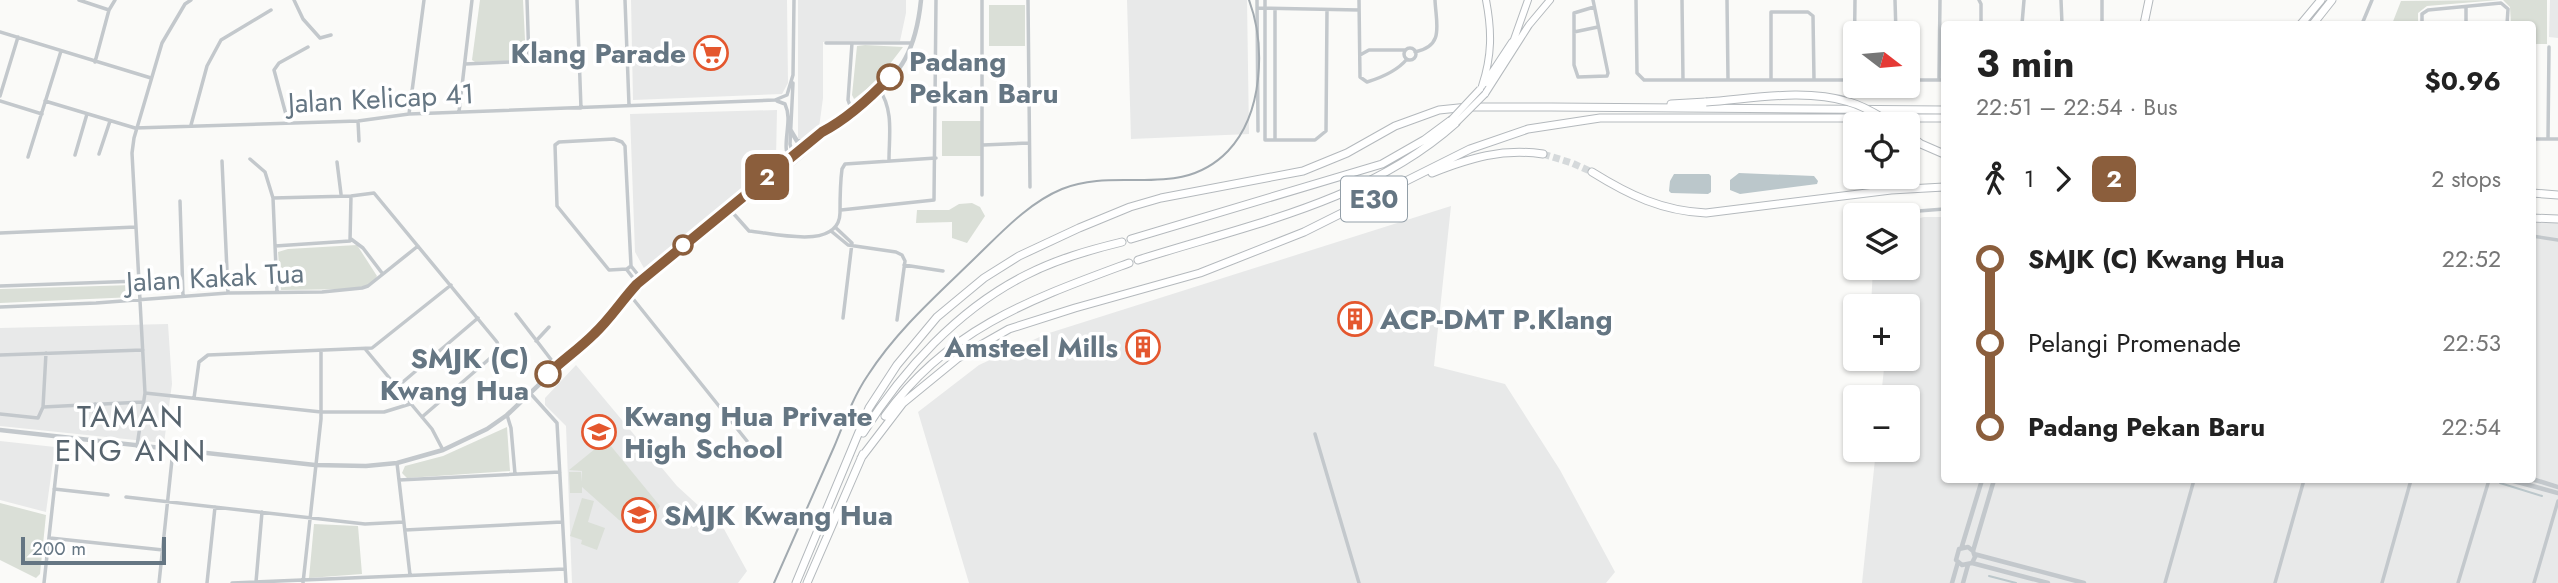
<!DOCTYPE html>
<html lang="en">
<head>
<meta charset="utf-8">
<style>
  :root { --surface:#fff; --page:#f6f6f6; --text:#222; --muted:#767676 }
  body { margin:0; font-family:Jost,sans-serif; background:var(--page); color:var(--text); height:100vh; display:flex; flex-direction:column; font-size:26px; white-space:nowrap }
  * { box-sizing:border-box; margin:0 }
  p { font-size:23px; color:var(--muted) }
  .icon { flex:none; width:38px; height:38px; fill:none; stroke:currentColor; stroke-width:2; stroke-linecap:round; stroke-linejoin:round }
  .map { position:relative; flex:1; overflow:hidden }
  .panel { position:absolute; left:1941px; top:21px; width:595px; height:462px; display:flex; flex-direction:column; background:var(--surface); border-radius:7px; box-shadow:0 2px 5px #0004 }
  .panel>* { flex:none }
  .badge { padding:0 14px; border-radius:10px; font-size:24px; line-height:46px }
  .needle { width:46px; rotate:106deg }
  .controls { position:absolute; left:1843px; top:21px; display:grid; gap:14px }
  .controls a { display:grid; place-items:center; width:77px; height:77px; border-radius:7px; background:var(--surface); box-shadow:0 2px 5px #0004; font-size:35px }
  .scale { position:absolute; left:21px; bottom:18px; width:145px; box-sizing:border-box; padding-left:7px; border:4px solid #657683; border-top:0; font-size:19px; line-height:24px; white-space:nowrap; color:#657683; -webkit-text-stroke:5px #fff; paint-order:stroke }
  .map>.badge { position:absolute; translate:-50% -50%; box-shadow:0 0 0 4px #fff }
  .legs { display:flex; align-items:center; gap:10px; height:77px; padding:0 35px; font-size:23px }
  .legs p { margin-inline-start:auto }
  .overview { display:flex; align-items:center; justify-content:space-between; height:119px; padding:0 35px }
  h1 { font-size:38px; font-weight:700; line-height:52px }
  ul { padding:0 35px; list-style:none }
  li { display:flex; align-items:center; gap:24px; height:84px; font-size:26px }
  li i { display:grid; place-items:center; width:10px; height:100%; margin:0 9px; background:currentColor }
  li i::after { content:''; width:18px; height:18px; margin:-9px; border:5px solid; border-radius:50%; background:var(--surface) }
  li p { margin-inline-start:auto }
  li:first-child i { background:linear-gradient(#0000 50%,currentColor 0) }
  li:last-child i { background:linear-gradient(currentColor 50%,#0000 0) }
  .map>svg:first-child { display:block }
  .built { fill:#e8e9e9 }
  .green { fill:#dadfd7 }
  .water { fill:#bbc7cb }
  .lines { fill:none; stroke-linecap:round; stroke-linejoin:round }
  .stream { stroke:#bbc7cb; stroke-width:2 }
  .motorway-tunnel { stroke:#d5d9db; stroke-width:7; stroke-dasharray:7 3.5; stroke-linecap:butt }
  .trunk-casing { stroke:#b4b9bd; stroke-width:8 }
  .motorway-casing { stroke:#b4b9bd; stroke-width:9 }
  .minor { stroke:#c3c8cc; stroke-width:3.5 }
  .tertiary { stroke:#c3c8cc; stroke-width:4.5 }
  .trunk { stroke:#fff; stroke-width:6 }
  .motorway { stroke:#fff; stroke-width:7 }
  .tram { stroke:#a2aab0; stroke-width:2 }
  .trunk-bridge-casing { stroke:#b4b9bd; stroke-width:8; stroke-linecap:butt }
  .motorway-bridge-casing { stroke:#b4b9bd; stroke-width:9; stroke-linecap:butt }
  .trunk-bridge { stroke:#fff; stroke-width:6 }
  .motorway-bridge { stroke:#fff; stroke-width:7 }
  .line-1-casing { stroke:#fff; stroke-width:16 }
  .line-1 { stroke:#8b5e3c; stroke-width:10 }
  .stop-1-dot { fill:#fff; stroke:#8b5e3c; stroke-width:3.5 }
  .labels { text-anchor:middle; stroke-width:7; stroke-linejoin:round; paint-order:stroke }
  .shield { fill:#fff; stroke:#939fa8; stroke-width:2 }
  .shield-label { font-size:26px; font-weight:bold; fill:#657683 }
  .poi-label { font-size:28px; font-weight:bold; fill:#657683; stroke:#fff; text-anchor:start }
  .stop-label { font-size:28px; font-weight:bold; fill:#657683; stroke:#fff; text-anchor:start }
  .street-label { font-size:28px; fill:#657683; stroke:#fff }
  .neighbourhood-label { font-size:30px; letter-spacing:2px; fill:#57646e; stroke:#fff }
</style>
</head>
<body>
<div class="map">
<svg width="2558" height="583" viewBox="0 0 2558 583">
  <rect width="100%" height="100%" fill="#fafaf8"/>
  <path class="built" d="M631 0H787L788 83 782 94 633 100Z
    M798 0H906V13L900 41 823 42V98L819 128 805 139 798 138Z
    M1127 0H1247L1249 134 1131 139Z
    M2550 0H2558V38L2549 37Z
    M777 110 776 159 645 270 635 252 630 114Z
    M1451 206 1434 366 1505 384 1560 470 1615 572 1606 583H969L918 412 979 365 1046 334Z
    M1924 217H1944V480H2532V223H2558V583H1862L1876 450H1908V397H1881L1885 359H1908V306H1871L1873 268H1908V221Z
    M168 324 172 384 164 443 0 426V328Z
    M576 365 677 486 724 529 747 571 738 583H572L566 426 545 405V398Z
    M0 441 55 447 46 512 0 500Z"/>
  <path class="green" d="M480 0H523L526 60 475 62 472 60Z
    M2499 0 2427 6 2418 13V24H2392L2401 1Z
    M2503 0H2547V44H2532V24H2511L2510 7Z
    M989 5H1025V46H989Z
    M865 45 903 47 876 82 854 99 852 95 857 46Z
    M942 121H982V156H942Z
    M972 203 980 207 985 216 967 243 952 238V222L916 223 917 210H949L959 204Z
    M357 245 377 276 372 284 354 289 281 290 278 252 288 249Z
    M133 285 134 297 0 303V289Z
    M507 427 510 471 407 478 402 473 405 466 443 456Z
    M606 440 660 506 649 525 632 527 619 520 582 487V493H570L569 472H581L582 482V471L569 470Z
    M582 498 594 501 588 522 605 528 597 550 581 544 582 540 570 536Z
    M0 503 46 515 40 574 36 578 0 560Z
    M314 524 358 526 362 574 309 578Z"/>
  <path class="water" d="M1739 173 1814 176 1818 181 1817 184 1740 194 1730 190V180Z
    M1674 174H1709L1711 176V192L1708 194 1671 193 1669 191 1670 181Z"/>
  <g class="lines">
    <path class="stream" d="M2500 483 2542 496
      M1989 576 2016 583"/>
    <path class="motorway-tunnel" d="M1543 154 1572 163 1592 172"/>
    <g class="trunk-casing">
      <path id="trunk" d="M1512 45 1528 0
        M1485 83 1512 42
        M1482 86C1492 56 1492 31 1486 0
        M1485 94 1529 25 1550 0"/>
    </g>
    <g class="motorway-casing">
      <path id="motorway" d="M2144 24 2149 0
        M2301 24 2321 0
        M2313 24 2332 0
        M1671 104 1706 102
        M1908 134 1921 144 1944 154
        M1592 172C1629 195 1662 211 1706 213L1891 190 1944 187
        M1432 173C1470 158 1502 148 1543 154
        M2532 193 2558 195
        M2532 218 2558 219
        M1131 239 1382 164 1424 140 1451 120
        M1138 260C1247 225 1368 202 1456 123
        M885 416C948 328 1032 299 1129 263
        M863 433C903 370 958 309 1026 275 1057 259 1089 250 1122 242
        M861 458 903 403 958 358 1009 329 1075 308 1200 273 1304 232 1470 149 1528 129 1600 118H1944
        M796 583 869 408 897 365 937 317 984 278 1019 256 1079 228 1130 207 1161 198 1303 171 1347 153 1395 126 1439 110 1468 107H1551L1944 110
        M807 583 863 454"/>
    </g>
    <path class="minor" d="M79 0 109 10
      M294 0 303 19 320 38 331 35
      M527 0 529 61
      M577 0 581 108
      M625 0 629 105
      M1028 0 1030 187
      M1257 0 1258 131
      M1265 0V140H1315L1326 131 1327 10
      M1359 0 1360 77 1367 82C1380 78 1398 70 1407 59
      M1593 0 1608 73 1607 76 1578 77 1574 65V13L1594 7
      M1636 0 1637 73 1644 80H1855
      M1682 0 1683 80
      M1727 0 1728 79
      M1895 0 1896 33
      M1979 0 1981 4V24
      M2061 0 2062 24
      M1257 8 1359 10
      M1275 9V140
      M2022 24 2024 0
      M2102 24V0
      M2362 24 2372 0
      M2422 24V14L2428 10 2501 3 2508 9 2507 24
      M2466 24V7
      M0 32 151 78
      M1574 32 1598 27
      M826 43H911
      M852 43 848 100 852 111
      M1404 54a6 6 0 1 1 12 0a6 6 0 1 1-12 0Z
      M1415 52C1445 46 1436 24 1435 0
      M1360 55 1369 50H1405
      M95 62 109 10 115 0
      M465 64 579 59
      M793 75 794 0
      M1771 80V12H1808L1813 16 1814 80
      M1854 80 1855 0
      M1908 80H1944
      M1939 80 1940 0
      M879 89C894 110 889 136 889 160
      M0 96 18 37
      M0 101 42 114
      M45 101 135 128 358 121 409 114 775 100 787 95 793 75
      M777 101 785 104C794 123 779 145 791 164
      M459 112 472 0
      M409 114 424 0
      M358 121 359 141
      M288 122 274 70 279 63 308 47
      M191 125 207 66 221 40 271 10
      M614 139 622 142 625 146 631 266 627 269 609 270 557 206 555 145 559 142Z
      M2532 139H2558
      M2548 139 2549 47
      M983 145 1029 143
      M99 154 110 121
      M75 155 87 114
      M793 155 790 144 793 83
      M28 157 61 51
      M250 159 265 172 273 198 277 292
      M222 161 228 293
      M337 162 341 194
      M982 195V0
      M273 198 351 196 374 193 497 342 499 348 495 354 422 417
      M180 201 183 296
      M841 210 934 200 936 0
      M733 213 749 231C773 233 839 251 840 213 840 199 840 184 842 169L845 164 936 158
      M1868 215 1944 209
      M835 227 852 243 843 318
      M831 231 848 245 896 252 902 255 905 261 897 320
      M0 233 136 227
      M2532 236 2558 240
      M351 239 363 248 382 273
      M275 246 350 241 351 196
      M904 265 943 271
      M631 266 643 281
      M627 270 641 288
      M0 286 139 281
      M630 295 747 441
      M0 307 96 303 228 293 322 292 362 288 368 286 418 246
      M516 314 556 366
      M536 341 549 327
      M366 350 432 429 443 450
      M0 355 143 350
      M397 387 478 318
      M145 393 321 412H384L410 404
      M530 393 557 423 566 583
      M194 398 199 362 208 355 372 348 451 285
      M43 407 143 402
      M0 414 38 418 43 407 46 353
      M507 415 511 428 515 474
      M93 425 95 404
      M1315 434 1359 583
      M137 446 145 393 132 153 134 138 162 43 185 4 191 0
      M397 463 410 575
      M399 480 560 472
      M54 489 108 495
      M126 497 365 524 404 522
      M405 530 562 522
      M50 538 163 550
      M256 582 262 512
      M44 583 60 437
      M159 583 173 450
      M207 583 215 507
      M232 583 565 569
      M303 583 321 419V352
      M2165 583 2194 480
      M2275 583 2304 480
      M2382 583 2411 480
      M2458 583 2489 480
      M2534 583 2558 501"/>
    <path class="tertiary" d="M791 131 797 141H808
      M623 303C632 282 655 268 672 254 721 212 772 173 822 132 847 119 892 84 905 59 915 41 919 20 921 0
      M0 430 315 465 366 466 397 463 443 450 487 429 507 415 645 284 797 160 825 136 832 126
      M2532 479 2558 487
      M2510 480 2558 493
      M1962 546 1982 480
      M1973 551 1994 480
      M1974 554 2084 583
      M1972 563 1975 557 1973 551 1968 547 1959 549 1956 560 1962 565 1972 563 2048 583
      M1952 583 1958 562
      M1963 583 1968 565"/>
    <use href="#trunk" class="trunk"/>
    <use href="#motorway" class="motorway"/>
    <path class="tram" d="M774 583C794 538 814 492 834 447 844 423 853 397 868 375 897 330 937 295 975 258 1001 233 1028 203 1062 189 1118 166 1180 201 1228 151 1263 114 1266 46 1249 0"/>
    <g class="trunk-bridge-casing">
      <path id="trunk-bridge" d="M1451 120 1480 89
        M1456 123 1485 94"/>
    </g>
    <g class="motorway-bridge-casing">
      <path id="motorway-bridge" d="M1706 102C1752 99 1804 88 1849 102 1865 106 1879 116 1893 124"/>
    </g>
    <use href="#trunk-bridge" class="trunk-bridge"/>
    <use href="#motorway-bridge" class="motorway-bridge"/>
  </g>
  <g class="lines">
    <g class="line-1-casing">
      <path id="line-1" d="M548 374C563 360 580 348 594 334 611 318 622 300 637 284L822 132C847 119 871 97 890 77"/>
    </g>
    <use href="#line-1" class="line-1"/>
  </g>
  <defs>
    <g id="supermarket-ring" transform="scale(1.75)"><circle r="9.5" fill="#fff" stroke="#e4572e" stroke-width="1.5"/><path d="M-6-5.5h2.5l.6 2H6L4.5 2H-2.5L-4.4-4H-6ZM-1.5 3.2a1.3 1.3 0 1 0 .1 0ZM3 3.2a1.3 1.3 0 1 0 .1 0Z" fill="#e4572e"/></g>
    <g id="building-ring" transform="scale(1.75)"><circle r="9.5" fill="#fff" stroke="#e4572e" stroke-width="1.5"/><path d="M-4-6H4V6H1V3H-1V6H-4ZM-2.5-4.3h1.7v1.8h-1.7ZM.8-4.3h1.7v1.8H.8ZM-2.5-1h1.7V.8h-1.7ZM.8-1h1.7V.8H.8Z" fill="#e4572e"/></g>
    <g id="school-ring" transform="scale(1.75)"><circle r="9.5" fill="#fff" stroke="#e4572e" stroke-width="1.5"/><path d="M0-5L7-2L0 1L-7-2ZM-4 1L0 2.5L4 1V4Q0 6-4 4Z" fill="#e4572e"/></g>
  </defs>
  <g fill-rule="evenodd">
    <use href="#supermarket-ring" x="711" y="53"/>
    <use href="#building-ring" x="1355" y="319"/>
    <use href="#building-ring" x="1143" y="347"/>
    <use href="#school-ring" x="599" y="432"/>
    <use href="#school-ring" x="639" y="515"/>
  </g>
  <g class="stop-1-dot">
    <circle cx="890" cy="77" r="12"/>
    <circle cx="683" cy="245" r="9"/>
    <circle cx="548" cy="374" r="12"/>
  </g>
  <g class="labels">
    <rect class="shield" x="1341" y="176.5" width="66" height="45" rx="5"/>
    <g class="shield-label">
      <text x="1374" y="208">E30</text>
    </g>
    <g class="poi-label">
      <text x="686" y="63" text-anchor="end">Klang Parade</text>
      <text x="1380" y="329">ACP-DMT P.Klang</text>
      <text x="1118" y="357" text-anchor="end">Amsteel Mills</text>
      <text x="624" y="426">Kwang Hua Private<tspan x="624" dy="32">High School</tspan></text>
      <text x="664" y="525">SMJK Kwang Hua</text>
    </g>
    <g class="stop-label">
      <text x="909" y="71">Padang<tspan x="909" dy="32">Pekan Baru</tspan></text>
      <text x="529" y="368" text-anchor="end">SMJK (C)<tspan x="529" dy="32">Kwang Hua</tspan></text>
    </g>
    <g class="street-label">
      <text transform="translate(381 98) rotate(-3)" y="10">Jalan Kelicap 41</text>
      <text transform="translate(215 277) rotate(-3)" y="10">Jalan Kakak Tua</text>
    </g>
    <g class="neighbourhood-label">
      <text x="131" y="427">TAMAN<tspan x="131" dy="34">ENG ANN</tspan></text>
    </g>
  </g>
</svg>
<div class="controls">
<a><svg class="needle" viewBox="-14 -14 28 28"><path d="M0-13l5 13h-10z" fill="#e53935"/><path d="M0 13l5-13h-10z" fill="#767676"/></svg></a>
<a><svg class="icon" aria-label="locate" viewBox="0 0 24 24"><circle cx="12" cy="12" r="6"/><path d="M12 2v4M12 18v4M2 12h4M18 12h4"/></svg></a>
<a><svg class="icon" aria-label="layers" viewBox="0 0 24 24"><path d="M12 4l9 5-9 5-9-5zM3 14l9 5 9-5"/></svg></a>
<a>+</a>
<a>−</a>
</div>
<div class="scale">200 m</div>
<b class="badge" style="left:767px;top:177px;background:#8b5e3c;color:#fff">2</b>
<section class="panel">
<div class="overview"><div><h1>3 min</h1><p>22:51 – 22:54 · Bus</p></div><b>$0.96</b></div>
<div class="legs"><svg class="icon" aria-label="walk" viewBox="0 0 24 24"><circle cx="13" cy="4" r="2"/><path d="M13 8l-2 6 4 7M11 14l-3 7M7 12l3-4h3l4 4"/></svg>1<svg class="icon" aria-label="forward" viewBox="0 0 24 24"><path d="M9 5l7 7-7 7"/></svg><b class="badge" style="background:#8b5e3c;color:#fff">2</b><p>2 stops</p></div>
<ul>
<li><i style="color:#8b5e3c"></i><b>SMJK (C) Kwang Hua</b><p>22:52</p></li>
<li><i style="color:#8b5e3c"></i><span>Pelangi Promenade</span><p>22:53</p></li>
<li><i style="color:#8b5e3c"></i><b>Padang Pekan Baru</b><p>22:54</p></li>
</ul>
</section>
</div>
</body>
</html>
